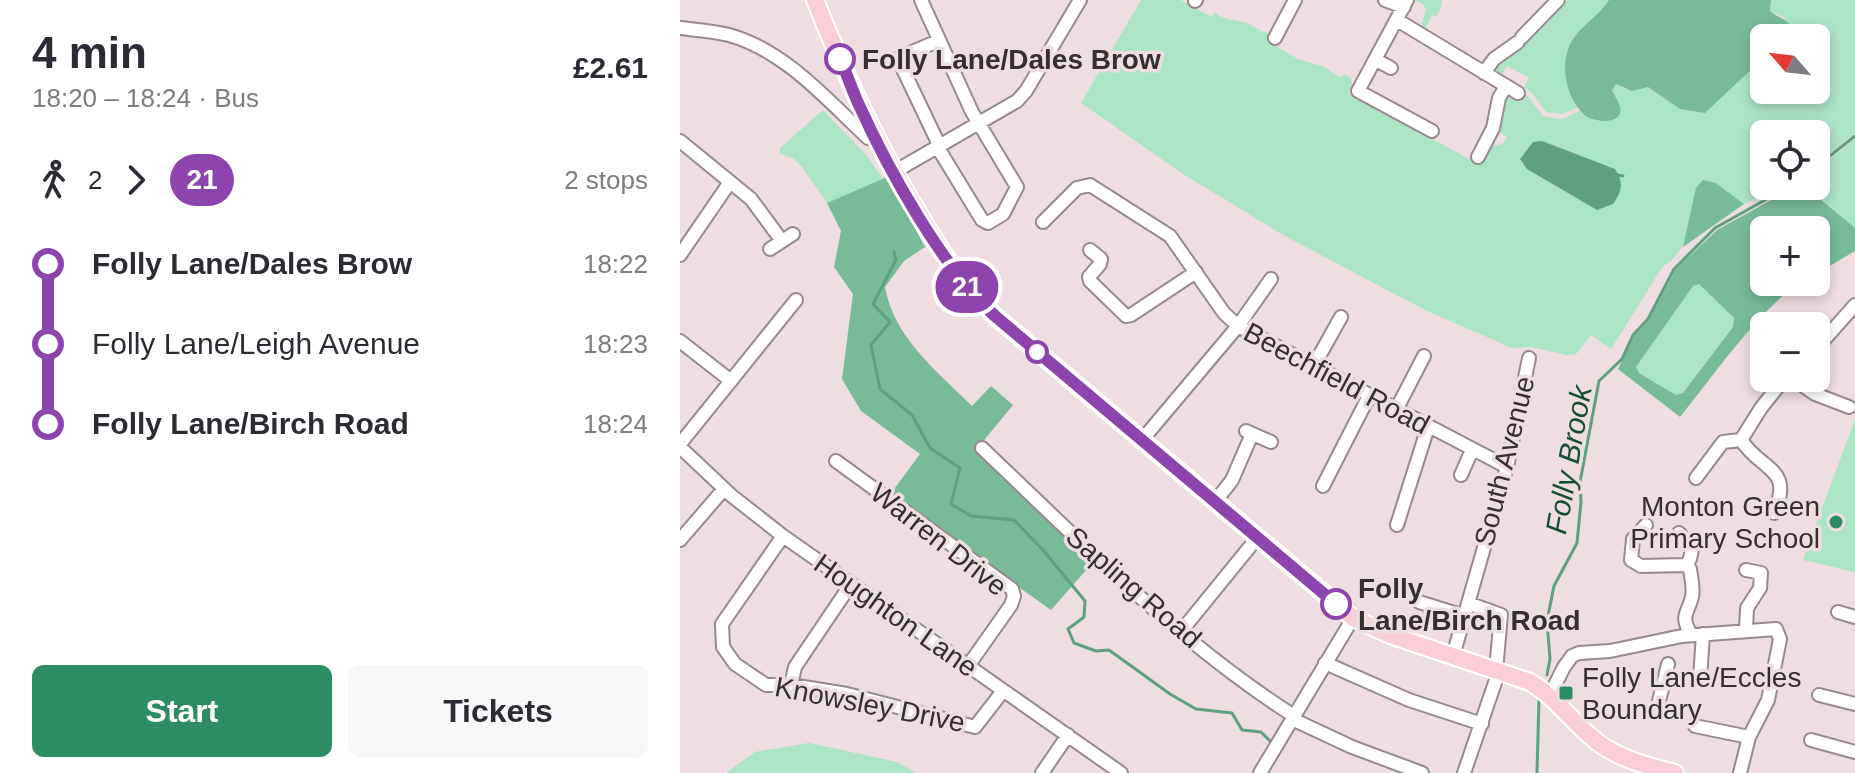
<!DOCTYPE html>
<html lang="en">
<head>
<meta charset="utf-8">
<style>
  :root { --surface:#fff; --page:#f7f7f7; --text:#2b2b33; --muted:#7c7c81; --accent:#2e8c64 }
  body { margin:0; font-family:Helvetica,sans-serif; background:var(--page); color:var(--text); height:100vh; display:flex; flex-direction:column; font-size:30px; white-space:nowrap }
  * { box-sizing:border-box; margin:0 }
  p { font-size:26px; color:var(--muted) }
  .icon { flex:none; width:44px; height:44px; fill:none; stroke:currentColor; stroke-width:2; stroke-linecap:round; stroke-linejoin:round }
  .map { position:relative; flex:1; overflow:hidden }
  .drawer { display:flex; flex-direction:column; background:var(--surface); width:680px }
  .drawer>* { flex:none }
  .badge { padding:0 16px; border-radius:26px; font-size:28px; line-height:52px }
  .needle { width:52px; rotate:298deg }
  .tools { position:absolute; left:1070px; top:24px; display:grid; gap:16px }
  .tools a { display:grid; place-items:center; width:80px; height:80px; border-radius:12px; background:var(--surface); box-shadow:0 4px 12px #0003; font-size:40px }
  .map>.badge { position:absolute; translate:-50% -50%; box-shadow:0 0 0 4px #fff }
  .legs { display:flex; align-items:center; gap:12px; height:88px; padding:0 32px; font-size:26px }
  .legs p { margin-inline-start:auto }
  .overview { display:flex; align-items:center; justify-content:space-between; height:136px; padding:0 32px }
  h1 { font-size:44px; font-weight:600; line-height:60px }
  .action { display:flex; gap:16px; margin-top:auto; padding:16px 32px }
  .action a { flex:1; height:92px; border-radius:12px; background:var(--accent); color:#fff; font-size:32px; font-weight:600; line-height:92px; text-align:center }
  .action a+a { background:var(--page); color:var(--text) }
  ul { padding:0 32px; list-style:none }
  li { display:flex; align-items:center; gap:28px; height:80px; font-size:30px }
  li i { display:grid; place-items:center; width:12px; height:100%; margin:0 10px; background:currentColor }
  li i::after { content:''; width:20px; height:20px; margin:-10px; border:6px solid; border-radius:50%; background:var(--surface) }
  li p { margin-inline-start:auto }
  li:first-child i { background:linear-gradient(#0000 50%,currentColor 0) }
  li:last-child i { background:linear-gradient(currentColor 50%,#0000 0) }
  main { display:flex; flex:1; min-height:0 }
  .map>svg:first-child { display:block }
  .green { fill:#ace4c6 }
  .forest { fill:#7b9; fill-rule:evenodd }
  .water { fill:#5da180 }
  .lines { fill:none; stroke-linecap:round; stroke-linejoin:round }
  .stream { stroke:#5da180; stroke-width:3 }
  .minor-casing { stroke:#98898c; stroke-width:16 }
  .major-casing { stroke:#fff; stroke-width:20 }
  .minor { stroke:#fff; stroke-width:12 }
  .major { stroke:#fbcdd7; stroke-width:16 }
  .line-1-casing { stroke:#fff; stroke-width:18 }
  .line-1 { stroke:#8e44ad; stroke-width:12 }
  .stop-1-dot { fill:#fff; stroke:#8e44ad; stroke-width:4 }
  .poi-dot { fill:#2e8c64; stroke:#eedde1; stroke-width:3 }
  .labels { text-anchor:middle; stroke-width:7; stroke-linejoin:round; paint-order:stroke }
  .stop-label { font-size:28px; font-weight:bold; fill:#352f30; stroke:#eedde1; text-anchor:start }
  .street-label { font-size:28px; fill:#352f30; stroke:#eedde1 }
  .poi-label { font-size:28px; fill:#352f30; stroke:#eedde1; text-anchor:end }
  .water-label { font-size:30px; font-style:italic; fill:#174d36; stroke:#eedde1 }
</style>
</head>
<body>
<main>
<section class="drawer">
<div class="overview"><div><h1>4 min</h1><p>18:20 – 18:24 · Bus</p></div><b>£2.61</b></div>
<div class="legs"><svg class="icon" aria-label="walk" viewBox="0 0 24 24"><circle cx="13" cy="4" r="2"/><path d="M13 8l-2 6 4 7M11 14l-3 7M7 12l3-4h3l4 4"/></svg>2<svg class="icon" aria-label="forward" viewBox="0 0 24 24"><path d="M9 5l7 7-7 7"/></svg><b class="badge" style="background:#8e44ad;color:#fff">21</b><p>2 stops</p></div>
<ul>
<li><i style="color:#8e44ad"></i><b>Folly Lane/Dales Brow</b><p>18:22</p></li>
<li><i style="color:#8e44ad"></i><span>Folly Lane/Leigh Avenue</span><p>18:23</p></li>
<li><i style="color:#8e44ad"></i><b>Folly Lane/Birch Road</b><p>18:24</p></li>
</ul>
<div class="action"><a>Start</a><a>Tickets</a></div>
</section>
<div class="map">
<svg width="1175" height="773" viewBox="0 0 1175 773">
  <rect width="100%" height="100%" fill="#eedde1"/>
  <path class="green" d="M461 0H501L532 17 535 12C544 21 554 19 566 23 574 26 583 32 590 34L587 41 618 59 642 66 661 78 664 74 671 78 672 84 668 93 800 165 810 146 823 144 827 137 819 131 823 105 829 97 841 102 846 94 863 116 882 119 901 110 905 115 940 108 932 90 936 84 946 89 968 87 988 101 1025 113 1075 66 1084 63V90H1136V38H1110L1112 34 1104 17 1090 11 1091 0H1175V133L1136 165V134H1084V186H1104L1064 204 1036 183 1016 188C1011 216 1010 252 983 266L931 349 911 335 896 354 887 355 851 347 832 348 747 311 605 236 503 174 401 103Z
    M735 0H762V5L756 17 752 15 745 29 741 27 746 9 743 4Z
    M888 0H929L921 14 904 27 891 93 899 107 882 114 866 112 852 93 844 87 849 78 827 66 822 74 813 69 834 53 856 30 859 31Z
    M143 110 188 157 203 179 147 203 122 167 114 159 100 153V148Z
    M1175 139V228L1126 186H1136V171Z
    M1019 284 1054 318 1053 327 1003 393 996 395 959 373 956 367 1013 286Z
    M1175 419V572L1123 560Z
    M129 743 217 762 236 773H46L75 752Z"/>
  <path class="forest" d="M929 0H1091L1090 11C1101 20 1116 20 1110 38H1084V63L1075 66 1025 113 1000 109 968 87 952 91 936 84 932 90C934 95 939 102 940 107 944 126 915 122 906 116 887 101 880 68 889 47 897 27 918 18 929 0Z
    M207 177 245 247 224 261 205 287C214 338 257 371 292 406L311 386 333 405 296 450 415 560 371 610 209 496 240 454 181 411 162 379 173 294 154 267 161 231 147 203Z
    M1023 180 1036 183 1064 204 1003 247 1016 188Z
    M1127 188 1175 228V251L1136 274V230H1084V282H1122C1082 305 1030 380 1000 417L938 369 954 336 969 320 996 269 1037 230 1102 194ZM1019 284 1054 318 1053 327 1003 393 996 395 959 373 956 367 1013 286Z"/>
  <path class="water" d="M862 141 935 169C944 182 942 192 933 204L917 210 847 169 840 159 853 142Z"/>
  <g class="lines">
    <path class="stream" d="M1136 167 1175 136
      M938 175 943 176
      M214 252 216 260 193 304 210 322 191 345 200 389 232 415 250 448 280 468 271 504 291 516 334 520 363 550 405 601 404 617 388 629 394 643 416 651 429 650 490 694 516 709 552 713 562 730 581 732 590 741
      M867 675 870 659 867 621 874 586 897 543 901 502 900 482 919 381 942 359 953 335 968 319 994 269 1035 228 1110 186
      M857 773 859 699"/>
    <g class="minor-casing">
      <path id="minor" d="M241 0 292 112 337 187 323 214 308 223 302 220 258 148
        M705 0 724 7
        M727 0 678 91 752 131
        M515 1 516 0
        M717 20 838 93
        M0 28C16 30 33 31 49 35 106 51 147 100 188 138L197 140
        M842 37 878 0
        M595 38 615 0
        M258 41 220 57 221 65 260 147
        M696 60 711 68
        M804 73 814 59 838 42
        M0 141 71 199 102 241
        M798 157 813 128 819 98 826 86
        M214 172 337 101 346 91 400 0
        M363 222 397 188 410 185 490 236 544 313 558 326 827 467
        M90 249 113 234
        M410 250 421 259 420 264 409 277 410 281 446 316 451 315 516 272
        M0 255 50 182
        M0 341 51 381
        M1136 349 1175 305
        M633 367 661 317
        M1112 378 1135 394 1169 407
        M716 410 744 356
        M566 431 591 442
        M462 440 558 326 591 279
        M1061 440C1082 472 1114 467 1094 513
        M0 444 116 300
        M0 447 52 496 103 536 441 773
        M302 448C401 542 498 642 614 716
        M156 461 332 589 334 596 331 605 288 666
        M781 475 792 450
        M1016 478 1043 442 1061 440 1081 408 1105 378
        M643 486 689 396
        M535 502 552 480 572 434
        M717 525 748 427
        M966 525 953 539 951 560 961 566 1006 565 1010 569C1011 577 1014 588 1012 597 1007 616 1000 614 1011 635
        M999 533 1012 549 1010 559 1006 565
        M103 536 42 624 43 647 55 664 86 685H111L167 694 295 727 323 691
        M0 540 44 489
        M1066 570 1081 573 1080 588 1067 608 1066 630
        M739 602 784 616
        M788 603 821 615 816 670
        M1158 612 1175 617
        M507 624 577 538
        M773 656 827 467 849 358
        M645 663 729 700 802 724
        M984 681 988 664
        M111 685 115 667 171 584
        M870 695 884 667 892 656 899 653 930 651 1002 636 1096 629 1100 639 1088 700 1069 737 1060 773
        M1139 695 1175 704
        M979 701 984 681 1020 679 1023 634
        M612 719 672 747 742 773
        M1015 726 1069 737
        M1131 740 1175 752
        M362 773 388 735
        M580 773 673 618
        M784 773 819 671"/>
    </g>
    <g class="major-casing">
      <path id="major" d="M135 0C166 78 201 153 245 224 266 258 286 289 315 316L673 618 710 635 850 682C874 696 889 718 910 736 934 758 964 765 995 773"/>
    </g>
    <use href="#minor" class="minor"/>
    <use href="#major" class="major"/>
  </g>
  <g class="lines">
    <g class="line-1-casing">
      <path id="line-1" d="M160 59C167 74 172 90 179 105 209 171 262 267 315 316L656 604"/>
    </g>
    <use href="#line-1" class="line-1"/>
  </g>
  <g class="stop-1-dot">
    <circle cx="160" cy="59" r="14"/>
    <circle cx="357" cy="352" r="10"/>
    <circle cx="656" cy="604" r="14"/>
  </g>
  <g class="poi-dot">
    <circle cx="1156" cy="522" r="8"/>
    <rect x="878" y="685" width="16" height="16" rx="4"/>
  </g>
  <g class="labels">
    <g class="stop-label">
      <text x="182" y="69">Folly Lane/Dales Brow</text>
      <text x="678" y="598">Folly<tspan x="678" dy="32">Lane/Birch Road</tspan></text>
    </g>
    <g class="street-label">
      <text transform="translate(657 378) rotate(28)" y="10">Beechfield Road</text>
      <text transform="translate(824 461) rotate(-76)" y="10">South Avenue</text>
      <text transform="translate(259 539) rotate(38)" y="10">Warren Drive</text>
      <text transform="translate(454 587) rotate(41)" y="10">Sapling Road</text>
      <text transform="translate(216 615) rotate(35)" y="10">Houghton Lane</text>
      <text transform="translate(190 704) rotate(11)" y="10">Knowsley Drive</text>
    </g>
    <g class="poi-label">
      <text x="1140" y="516">Monton Green<tspan x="1140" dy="32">Primary School</tspan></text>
      <text x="902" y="687" text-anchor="start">Folly Lane/Eccles<tspan x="902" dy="32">Boundary</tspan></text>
    </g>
    <g class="water-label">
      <text transform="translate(889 460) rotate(-80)" y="10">Folly Brook</text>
    </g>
  </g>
</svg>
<div class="tools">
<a><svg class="needle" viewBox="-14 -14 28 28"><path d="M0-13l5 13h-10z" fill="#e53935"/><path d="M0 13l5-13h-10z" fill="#7c7c81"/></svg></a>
<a><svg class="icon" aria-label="locate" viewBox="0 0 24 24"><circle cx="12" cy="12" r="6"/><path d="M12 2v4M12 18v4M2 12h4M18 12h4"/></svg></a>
<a>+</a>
<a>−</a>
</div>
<b class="badge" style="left:287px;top:287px;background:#8e44ad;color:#fff">21</b>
</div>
</main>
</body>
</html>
